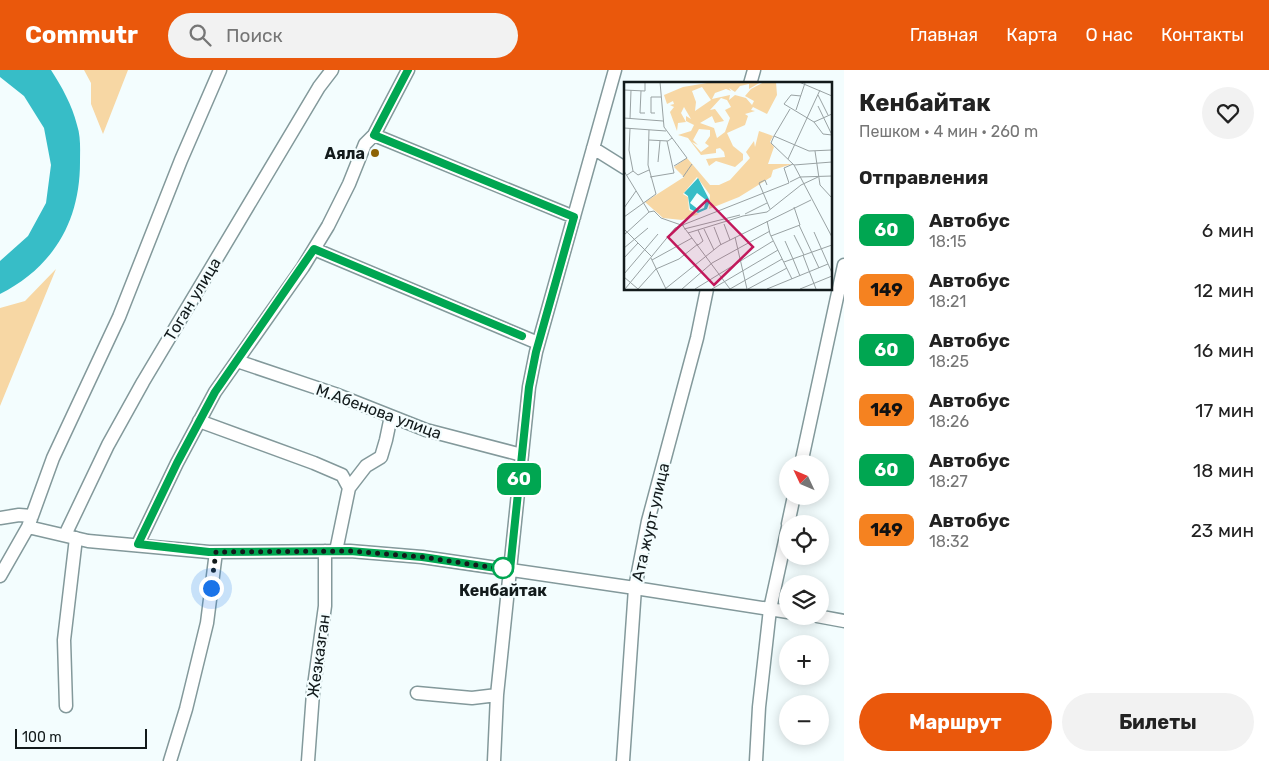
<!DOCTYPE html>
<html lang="ru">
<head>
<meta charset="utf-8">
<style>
  :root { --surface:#fff; --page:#f2f2f2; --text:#222; --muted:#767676; --accent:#ea580c }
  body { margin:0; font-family:Rubik,sans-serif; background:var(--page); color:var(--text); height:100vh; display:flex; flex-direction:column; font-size:19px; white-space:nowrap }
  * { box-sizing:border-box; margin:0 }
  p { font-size:16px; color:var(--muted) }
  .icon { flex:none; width:28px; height:28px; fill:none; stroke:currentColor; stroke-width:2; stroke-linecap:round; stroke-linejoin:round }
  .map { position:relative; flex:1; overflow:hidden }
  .sheet { display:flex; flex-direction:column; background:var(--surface); width:425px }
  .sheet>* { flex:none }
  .badge { padding:0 10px; border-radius:8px; font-size:18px; line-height:32px }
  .needle { width:32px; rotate:314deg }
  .buttons { position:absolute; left:779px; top:385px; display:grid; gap:10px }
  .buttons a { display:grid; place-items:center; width:50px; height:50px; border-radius:50%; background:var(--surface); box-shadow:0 2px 12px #0003; font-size:25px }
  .scale { position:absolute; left:15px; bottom:12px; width:132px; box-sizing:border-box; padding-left:5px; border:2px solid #121a1b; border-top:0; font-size:14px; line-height:18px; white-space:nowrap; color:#121a1b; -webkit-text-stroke:4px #f3fdfe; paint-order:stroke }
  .you { position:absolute; width:25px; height:25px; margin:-12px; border:4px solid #fff; border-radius:50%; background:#1a73e8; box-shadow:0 0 0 8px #1a73e833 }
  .map>.badge { position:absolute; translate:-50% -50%; box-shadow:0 0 0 2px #fff }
  h2 { padding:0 15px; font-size:19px; line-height:45px }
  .round { display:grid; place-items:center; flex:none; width:52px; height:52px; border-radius:26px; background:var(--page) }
  .summary { display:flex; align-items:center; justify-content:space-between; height:85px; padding:0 15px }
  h1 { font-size:24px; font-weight:700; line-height:38px }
  .button { display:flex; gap:10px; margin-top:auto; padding:10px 15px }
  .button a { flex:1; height:58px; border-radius:30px; background:var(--accent); color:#fff; font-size:20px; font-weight:700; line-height:58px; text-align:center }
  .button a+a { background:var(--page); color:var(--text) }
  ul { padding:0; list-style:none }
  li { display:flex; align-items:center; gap:15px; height:60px; padding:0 15px }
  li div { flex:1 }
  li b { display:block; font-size:19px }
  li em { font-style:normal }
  li .badge { min-width:55px; font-weight:700; text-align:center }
  header { display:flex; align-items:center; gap:30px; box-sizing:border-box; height:70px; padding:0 25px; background:var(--accent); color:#fff }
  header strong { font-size:24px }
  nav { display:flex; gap:28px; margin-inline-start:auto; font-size:18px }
  .search { width:350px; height:45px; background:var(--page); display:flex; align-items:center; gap:12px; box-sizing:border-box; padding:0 18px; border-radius:28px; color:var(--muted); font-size:19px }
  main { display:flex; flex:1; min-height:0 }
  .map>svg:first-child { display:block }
  .green { fill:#f7d7a4 }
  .water { fill:#37bdc7 }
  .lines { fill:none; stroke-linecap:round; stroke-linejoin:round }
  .minor-casing { stroke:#83999b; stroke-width:15 }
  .minor { stroke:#fff; stroke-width:12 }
  .line-casing { stroke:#fff; stroke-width:11 }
  .line { stroke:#00a651; stroke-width:8 }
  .walk { stroke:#121a1b; stroke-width:5; stroke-dasharray:0 9 }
  .poi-dot { fill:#8c6306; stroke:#f3fdfe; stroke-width:2 }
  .stop-dot { fill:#fff; stroke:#00a651; stroke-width:2.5 }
  .labels { text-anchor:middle; stroke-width:4.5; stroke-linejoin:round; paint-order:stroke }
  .poi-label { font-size:16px; font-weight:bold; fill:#121a1b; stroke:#f3fdfe; text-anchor:end }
  .street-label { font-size:16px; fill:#121a1b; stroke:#f3fdfe }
  .stop-label { font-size:16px; font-weight:bold; fill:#121a1b; stroke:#f3fdfe }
  .inset-road { fill:none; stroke:#99a2a3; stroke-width:1 }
  .view { fill:#c2185b; fill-opacity:0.15; stroke:#c2185b; stroke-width:2.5 }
  .inset-edge { fill:none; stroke:#121a1b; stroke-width:2.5 }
</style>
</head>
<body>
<header>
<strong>Commutr</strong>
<div class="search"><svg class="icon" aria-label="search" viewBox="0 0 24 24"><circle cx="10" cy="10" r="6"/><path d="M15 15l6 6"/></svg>Поиск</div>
<nav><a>Главная</a><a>Карта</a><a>О нас</a><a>Контакты</a></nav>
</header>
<main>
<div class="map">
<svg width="844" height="691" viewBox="0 0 844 691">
  <rect width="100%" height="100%" fill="#f3fdfe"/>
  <path class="green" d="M84 0H128L103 64 91 34V13Z
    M56 199 0 336V238L25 231Z"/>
  <path class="water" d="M0 0H51C62 17 72 35 77 55 81 67 80 80 80 92 80 152 53 197 0 224V191L28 166 46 133 51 95 44 58 24 26 0 7Z"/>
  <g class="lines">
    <g class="minor-casing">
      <path id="minor" d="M750 14 754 0
        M374 65 574 147
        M593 78 625 98
        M314 179 538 273
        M237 291 335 324 426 360 522 385
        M199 351 314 393 342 405 349 418 336 481
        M801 394 844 195
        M349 418 366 396 381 387 386 370 391 346
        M0 448 19 445 32 446
        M788 454 794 426
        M28 457 88 471 209 482 350 481 422 487 635 518 788 542
        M65 465 108 375 143 312 319 17 332 0
        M138 474 177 393 215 322 303 197 328 156 349 114 365 74 374 65 408 0
        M0 506 28 457 53 388 119 247 181 90 220 0
        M817 546 844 551
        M417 623 472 628 497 625
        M66 636 64 570 76 468
        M170 691 186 639 207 553 216 482
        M308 691 313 623 325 536V481
        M494 691 497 625 529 317 536 282 615 0
        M623 691 635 518 648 451 697 268 707 219
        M756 691 759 637 770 539 788 457"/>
    </g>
    <use href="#minor" class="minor"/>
  </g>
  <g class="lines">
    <g class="line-casing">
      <path id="line" d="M408 0 374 65 574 147 536 282 529 317 510 500 422 487 350 481 209 482 138 474 177 393 215 322 314 179 522 266"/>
    </g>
    <use href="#line" class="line"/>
    <path class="walk" d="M211 518 216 482 350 481 422 487 510 500 503 498"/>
  </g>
  <circle class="poi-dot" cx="375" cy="83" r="5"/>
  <circle class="stop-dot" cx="503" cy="498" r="10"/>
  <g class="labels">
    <g class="poi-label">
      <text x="365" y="89">Аяла</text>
    </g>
    <g class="street-label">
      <text transform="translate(192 229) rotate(-59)" y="6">Тоган улица</text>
      <text transform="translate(379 341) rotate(20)" y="6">М.Абенова улица</text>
      <text transform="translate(650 452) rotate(-77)" y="6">Ата журт улица</text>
      <text transform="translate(318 586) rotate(-82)" y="6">Жезказган</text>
    </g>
    <g class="stop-label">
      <text x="503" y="526">Кенбайтак</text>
    </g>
  </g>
  <g transform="translate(624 12)">
    <rect width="208" height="208" fill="#f3fdfe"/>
    <path d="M89 0H137L125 7V2L116 4 111 10 105 6 107 9 102 7 91 11 88 17 106 13 105 18 111 13 122 16 128 23 130 19 121 14 127 7 140 0H152L153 13 143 32 129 25 127 28 131 29 121 32 124 34 121 43 103 51 109 64 119 72V78L111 85 92 79 85 84 82 77 101 75 100 70 96 66 92 67V71L77 73 64 56 54 53 67 49 70 43 62 39V34L67 37 60 25 57 31 62 40 54 41 53 49 46 30 50 25 46 23 50 22 49 19 43 22 40 13 59 5ZM78 5 87 18 71 29 72 20 68 9ZM97 16 103 18 107 25 101 28 106 36 101 50 93 56 90 46 76 41 88 34 91 41 100 39 91 27 86 28ZM75 47 86 48V54L81 61 85 64 77 70 68 60 74 63 69 58ZM135 49 149 54 146 60 150 65 144 82H168L149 88 147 95 115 115 85 127 86 113 73 95 59 112 64 115 65 128 75 132 58 138 39 136 21 120 60 95 50 85 63 76 86 103H95L106 98 126 76 122 70 130 59 131 65Z" fill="#f7d7a4" fill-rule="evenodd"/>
    <path d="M74 96 86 119 83 127 74 131 66 127 64 114 60 111ZM73 111 82 118 80 126 75 128 66 121Z" fill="#37bdc7" fill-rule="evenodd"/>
    <path class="inset-road" d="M36 0 40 45 63 76 50 84M175 0 208 14M0 8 21 9V0M17 9 16 31H21M194 13 204 33M177 14 167 13 160 22 190 40 199 52 208 53M194 24 208 53M166 27 150 54 185 69 208 68M172 28 181 1M31 31H27V15H37M0 36 39 39M6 37 7 8M190 40 208 32M0 46 42 49M150 54 147 61 170 83 208 155M25 58 44 59 48 56M191 69 196 103 208 116M164 77 196 8M34 80 36 59M170 83 208 80M0 89 25 130 30 129 37 136 60 144M9 89 14 93 25 88M3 93 9 89 5 68 6 47M26 95 50 91 43 59M59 95 68 82M166 100 176 95 208 94M143 103 141 98 135 101 146 127M0 126 12 109M121 132 143 121M0 135 32 112 24 83 25 48M143 139 146 152 168 197M100 142 106 158M175 143 195 186M59 144 106 207M90 145 97 163M0 147 28 175M60 147 116 133M80 147 90 168M74 148 79 159 74 163M190 150 208 191M64 151 119 134 143 130 177 103 194 95M0 153 25 130M170 153 180 173M147 154 176 143 170 125M111 155 123 207M161 159 169 177M0 166 24 146M179 173 192 207M0 176 14 161M27 176 42 207M169 177 176 194M28 178 68 156M160 180 208 163M0 192 34 152M0 195 14 207M1 207 51 146 165 101 160 86 169 82M14 207 32 187 55 177 74 162M41 207 96 163 187 118M58 207 88 181 146 149M71 207 149 159M88 207 154 168M106 207 158 177M124 207 163 186M143 207 204 182M176 207 208 194"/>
    <path class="view" d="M83 118 129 165 90 203 44 155Z"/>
    <rect width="208" height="208" class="inset-edge"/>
  </g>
</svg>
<div class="buttons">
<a><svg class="needle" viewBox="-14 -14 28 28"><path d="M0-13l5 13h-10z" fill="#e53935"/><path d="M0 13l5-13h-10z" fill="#767676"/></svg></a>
<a><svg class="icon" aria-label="locate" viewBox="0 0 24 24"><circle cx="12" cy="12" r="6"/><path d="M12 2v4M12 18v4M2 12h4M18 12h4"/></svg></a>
<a><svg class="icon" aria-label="layers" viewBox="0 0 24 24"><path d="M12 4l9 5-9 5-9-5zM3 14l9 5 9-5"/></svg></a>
<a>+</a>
<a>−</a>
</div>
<div class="scale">100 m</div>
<div class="you" style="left:211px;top:518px"></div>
<b class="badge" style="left:519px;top:409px;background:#00a651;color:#fff">60</b>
</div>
<section class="sheet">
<div class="summary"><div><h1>Кенбайтак</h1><p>Пешком · 4 мин · 260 m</p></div><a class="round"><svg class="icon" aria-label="heart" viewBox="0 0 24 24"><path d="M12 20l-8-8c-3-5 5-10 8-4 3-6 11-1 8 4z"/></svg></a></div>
<h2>Отправления</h2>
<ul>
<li><span class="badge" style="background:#00a651;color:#fff">60</span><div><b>Автобус</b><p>18:15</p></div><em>6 мин</em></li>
<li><span class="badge" style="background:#f58220;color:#111">149</span><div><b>Автобус</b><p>18:21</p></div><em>12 мин</em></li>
<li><span class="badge" style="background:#00a651;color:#fff">60</span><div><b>Автобус</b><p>18:25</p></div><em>16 мин</em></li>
<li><span class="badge" style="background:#f58220;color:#111">149</span><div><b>Автобус</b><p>18:26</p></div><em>17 мин</em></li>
<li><span class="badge" style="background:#00a651;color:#fff">60</span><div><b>Автобус</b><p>18:27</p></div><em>18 мин</em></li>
<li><span class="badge" style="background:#f58220;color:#111">149</span><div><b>Автобус</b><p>18:32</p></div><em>23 мин</em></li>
</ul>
<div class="button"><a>Маршрут</a><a>Билеты</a></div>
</section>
</main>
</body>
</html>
